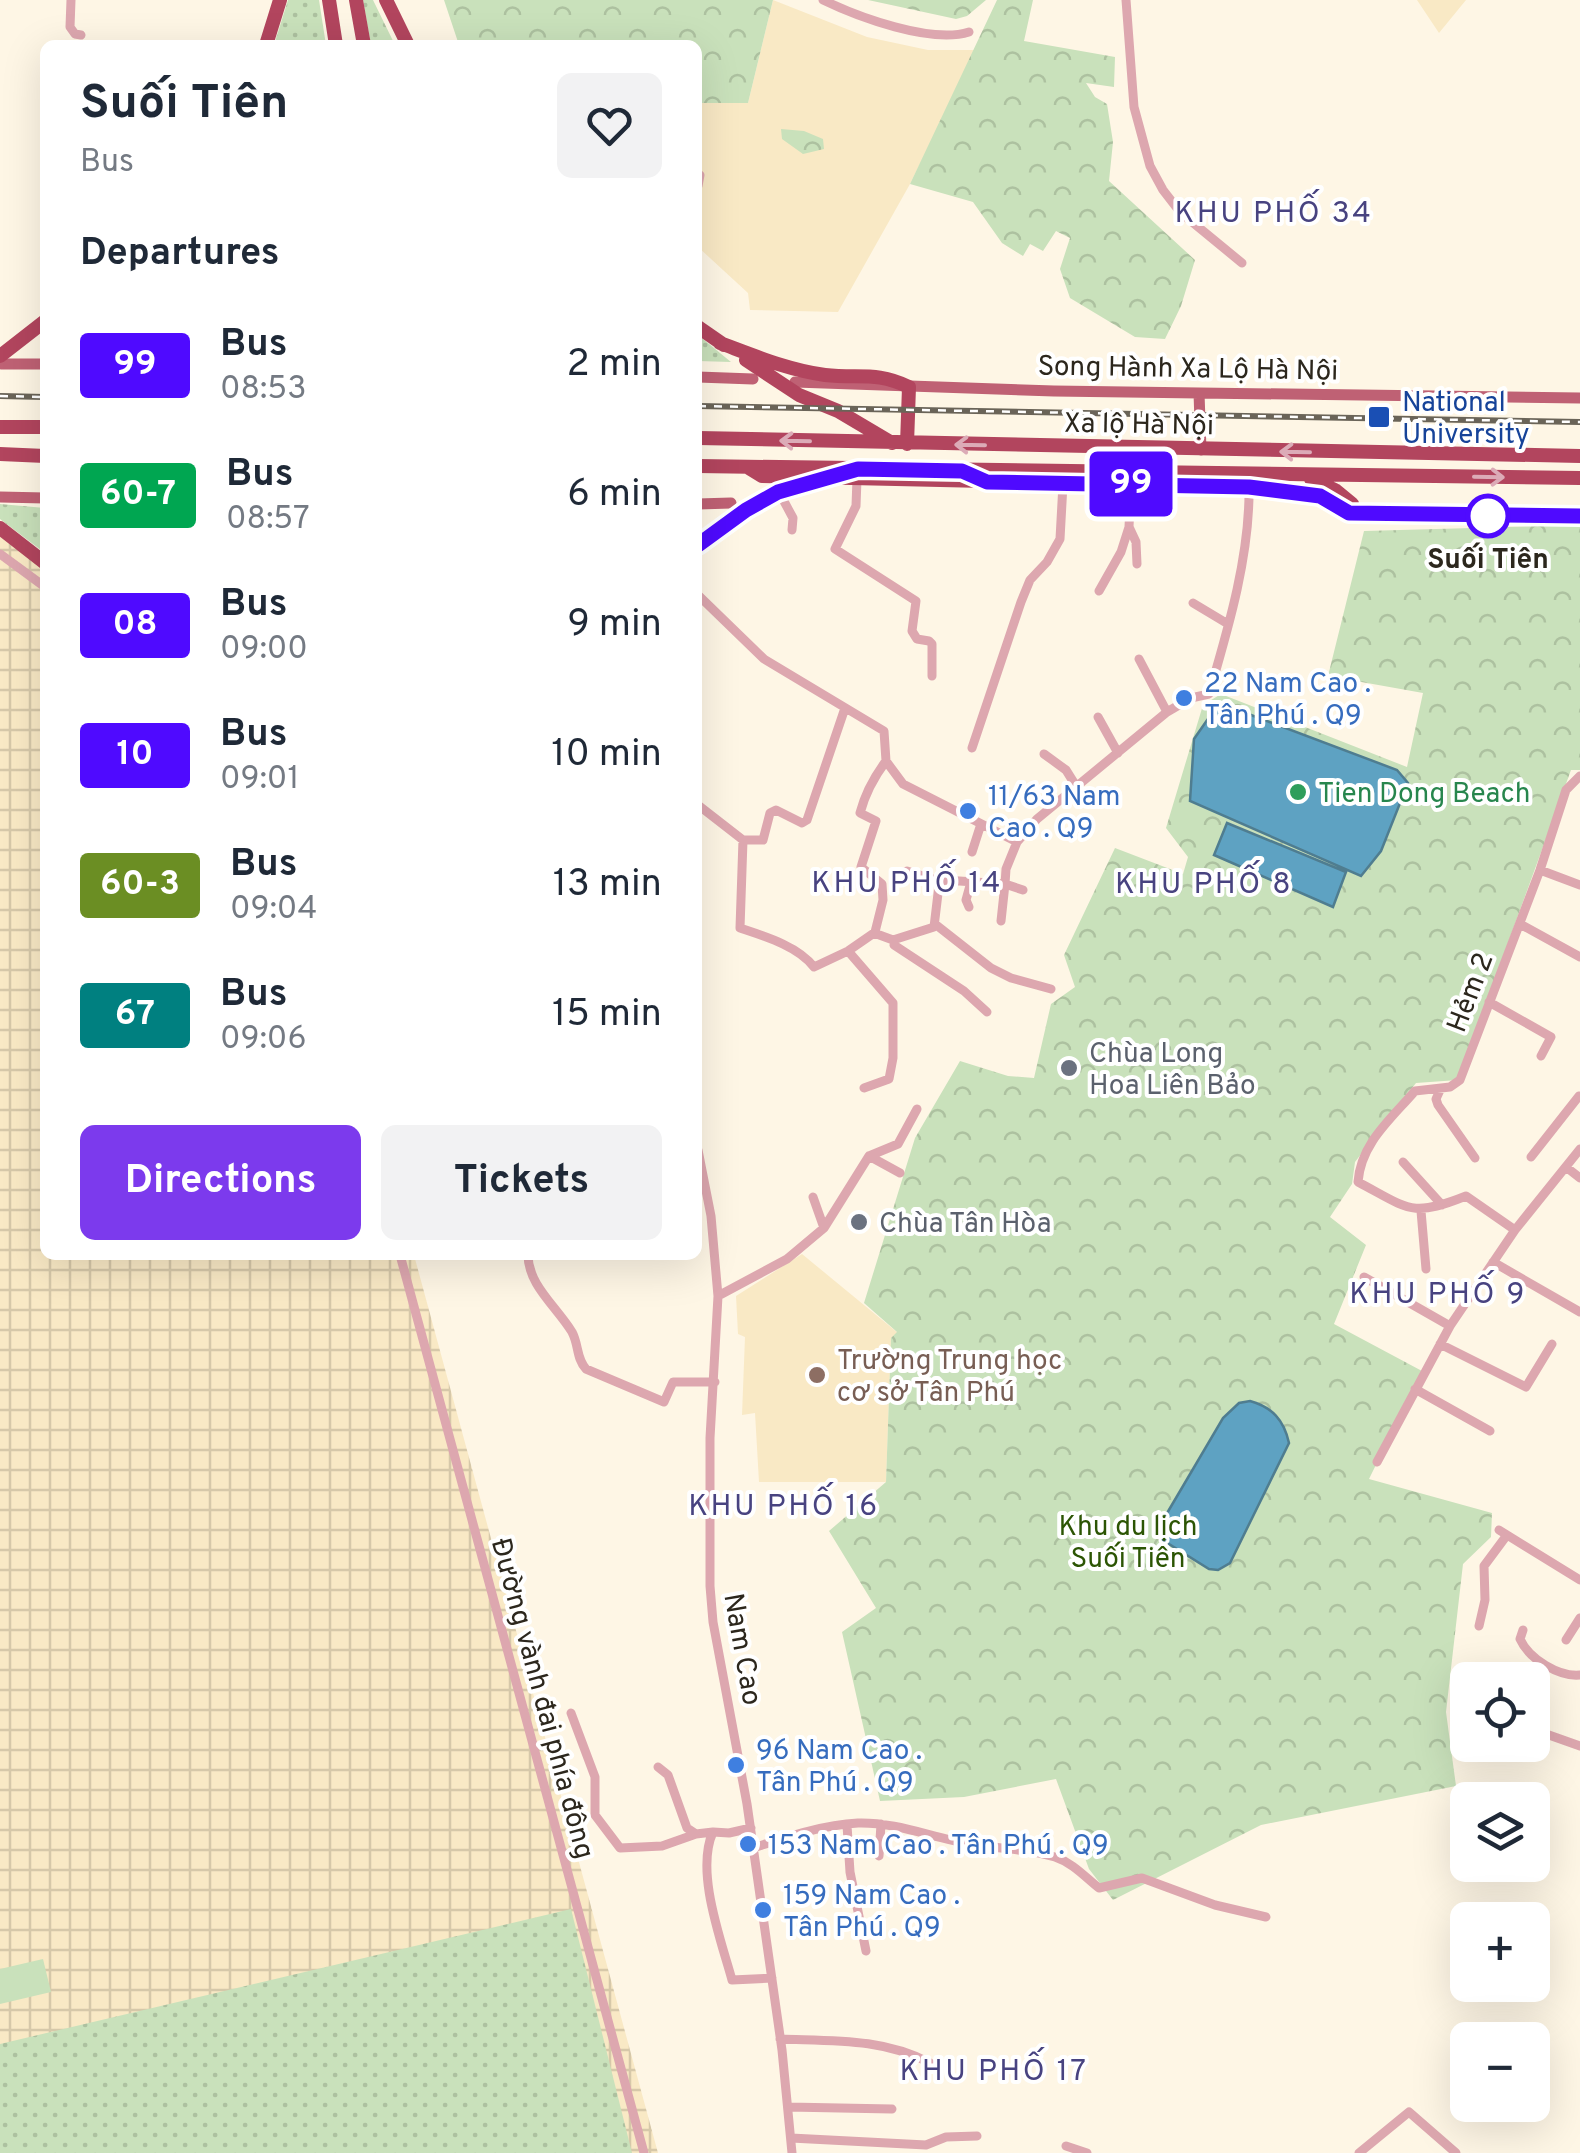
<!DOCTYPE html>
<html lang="en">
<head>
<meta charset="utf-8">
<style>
  :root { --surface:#fff; --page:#f2f2f3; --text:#1f2937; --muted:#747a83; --accent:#7c3aed }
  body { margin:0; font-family:Overpass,sans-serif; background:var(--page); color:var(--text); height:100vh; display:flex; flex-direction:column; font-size:38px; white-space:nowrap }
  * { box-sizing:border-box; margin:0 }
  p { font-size:32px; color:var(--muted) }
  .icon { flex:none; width:55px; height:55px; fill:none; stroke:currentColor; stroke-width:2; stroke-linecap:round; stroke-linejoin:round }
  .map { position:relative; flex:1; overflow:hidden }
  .sheet { position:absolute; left:40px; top:40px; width:662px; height:1220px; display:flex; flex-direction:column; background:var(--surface); border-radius:15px; box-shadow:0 10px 40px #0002 }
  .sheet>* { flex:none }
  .badge { padding:0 20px; border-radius:8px; font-size:35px; line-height:65px }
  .controls { position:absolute; left:1450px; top:1662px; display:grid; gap:20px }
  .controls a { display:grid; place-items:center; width:100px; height:100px; border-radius:15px; background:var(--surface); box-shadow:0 10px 40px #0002; font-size:50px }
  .map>.badge { position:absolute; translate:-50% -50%; box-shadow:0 0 0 5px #fff }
  h2 { padding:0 40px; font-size:38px; line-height:90px }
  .round { display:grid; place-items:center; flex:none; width:105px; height:105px; border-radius:15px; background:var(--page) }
  .overview { display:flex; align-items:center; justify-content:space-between; height:170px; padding:0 40px }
  h1 { font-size:48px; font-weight:700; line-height:75px }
  .primary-button { display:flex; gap:20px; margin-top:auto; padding:20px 40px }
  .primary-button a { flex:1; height:115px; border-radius:15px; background:var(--accent); color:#fff; font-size:40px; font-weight:700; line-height:115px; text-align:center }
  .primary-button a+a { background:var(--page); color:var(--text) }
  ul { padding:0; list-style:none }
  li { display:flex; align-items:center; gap:30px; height:130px; padding:0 40px }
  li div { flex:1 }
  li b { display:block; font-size:38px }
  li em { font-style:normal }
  li .badge { min-width:110px; font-weight:700; text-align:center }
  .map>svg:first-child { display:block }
  .built { fill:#f9e9c5 }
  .industrial { fill:url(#industrial-grid) }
  .grass { fill:url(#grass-dots) }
  .forest { fill:url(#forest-crowns) }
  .garden { fill:#c9e1bb }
  .water { fill:#5ea2c2; stroke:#4f7d90; stroke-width:2.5 }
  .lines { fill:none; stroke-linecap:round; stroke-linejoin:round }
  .minor { stroke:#dda7af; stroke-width:9 }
  .major { stroke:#bf6174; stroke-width:11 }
  .highway { stroke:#b2455e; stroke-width:14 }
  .rail-casing { stroke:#6a6458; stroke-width:6 }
  .rail { stroke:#fff; stroke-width:2.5; stroke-dasharray:8; stroke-linecap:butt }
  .oneway { stroke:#dcabb7 }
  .line-casing { stroke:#fff; stroke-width:22 }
  .line { stroke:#4f0aff; stroke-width:15 }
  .transit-dot { fill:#1a4fb4; stroke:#fff; stroke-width:4 }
  .stop-dot { fill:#fff; stroke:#4f0aff; stroke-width:5 }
  .shop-dot { fill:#3f7fe0; stroke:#fff; stroke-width:4 }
  .leisure-dot { fill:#2e9e5b; stroke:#fff; stroke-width:4 }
  .worship-dot { fill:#6b7280; stroke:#fff; stroke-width:4 }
  .education-dot { fill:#8d6e63; stroke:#fff; stroke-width:4 }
  .labels { text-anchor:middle; stroke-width:8; stroke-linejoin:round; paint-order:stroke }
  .street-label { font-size:28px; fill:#2c271d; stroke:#fff }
  .transit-label { font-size:28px; fill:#164399; stroke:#fff; text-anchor:start }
  .stop-label { font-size:28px; font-weight:bold; fill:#2c271d; stroke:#fff }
  .shop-label { font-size:28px; fill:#366cbe; stroke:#fff; text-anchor:start }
  .leisure-label { font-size:28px; fill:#27864d; stroke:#fff; text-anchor:start }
  .worship-label { font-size:28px; fill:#5b616d; stroke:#fff; text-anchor:start }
  .education-label { font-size:28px; fill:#785e54; stroke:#fff; text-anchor:start }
  .park-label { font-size:28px; fill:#2c5504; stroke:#fff }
  .neighbourhood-label { font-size:30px; letter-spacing:2.5px; fill:#484380; stroke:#fff }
</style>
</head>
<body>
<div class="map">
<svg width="1580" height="2153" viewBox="0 0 1580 2153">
  <defs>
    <pattern id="industrial-grid" width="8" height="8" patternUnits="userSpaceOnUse" patternTransform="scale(2.5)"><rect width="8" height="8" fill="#f9e9c5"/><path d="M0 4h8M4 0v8" fill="none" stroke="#d6c8a9"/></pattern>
    <pattern id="grass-dots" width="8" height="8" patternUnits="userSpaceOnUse" patternTransform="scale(2.5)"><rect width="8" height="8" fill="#c9e1bb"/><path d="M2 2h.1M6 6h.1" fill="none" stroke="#adc1a0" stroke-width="1.8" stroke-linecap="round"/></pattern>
    <pattern id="forest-crowns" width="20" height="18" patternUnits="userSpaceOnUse" patternTransform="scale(2.5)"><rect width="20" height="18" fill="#c9e1bb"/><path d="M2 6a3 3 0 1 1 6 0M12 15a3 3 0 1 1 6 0" fill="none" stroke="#adc1a0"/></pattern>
  </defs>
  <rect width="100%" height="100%" fill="#fef6e5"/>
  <path class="built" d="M773 0 867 37 928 50H976L910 184 838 312 750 310 748 293 698 247V103H748Z
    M1417 0H1466L1439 33Z
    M802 1254 898 1333 891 1338 886 1482H759L755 1413 742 1415 745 1337 738 1334 736 1296Z"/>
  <path class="industrial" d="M0 535 14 543 45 572V1255H414L658 2153H0Z"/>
  <path class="grass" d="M288 0H319L326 45H274Z
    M363 0H373L395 45H371Z
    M698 335 731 362 698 361Z
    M0 504 45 508V553L0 519Z
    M571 1909 632 2153H0V2044Z"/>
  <path class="forest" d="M444 0H773L748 103H698V45H459Z
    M868 0H986L967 16 956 19Z
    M997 0H1033L1024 41 1115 57 1114 87 1086 83 1095 97 1107 104 1113 142 1109 181 1195 260 1181 306 1165 339 1135 337 1070 298 1060 269 1070 238 1056 231 1043 251 1030 244 1023 256 1002 243 973 202 910 184Z
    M781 129 804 131 823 139 824 149 803 154 782 139Z
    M1580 525V770H1571L1458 1080 1416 1083 1355 1162 1352 1184 1330 1217 1366 1245 1334 1324 1422 1371 1369 1479 1492 1513 1491 1537 1463 1564 1446 1712 1456 1786 1261 1825 1113 1900 1089 1869 1056 1779 964 1797 880 1801 842 1632 876 1608 829 1531 886 1482 891 1338 897 1332 864 1303 915 1138 960 1061 1008 1076 1034 1078 1051 1004 1075 987 1064 955 1115 848 1183 874 1188 857 1166 828 1203 705 1221 694 1407 767 1423 693 1328 676 1364 531Z"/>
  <path class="garden" d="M43 1959 51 1992 0 2004V1969Z"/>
  <path class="water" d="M1219 703 1397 770 1408 783 1381 851 1361 876 1190 801 1194 739Z
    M1227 823 1346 872 1333 907 1214 855Z
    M1250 1401C1272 1407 1284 1420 1289 1443L1230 1563 1218 1570 1209 1569 1161 1539 1163 1520 1223 1418 1239 1403Z"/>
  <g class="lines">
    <path class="minor" d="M71 0 70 27 75 34 81 35
      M823 0C858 17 931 44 969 32
      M1126 0 1134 107 1150 166 1163 190 1180 212 1242 263
      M698 186 700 175
      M857 479 856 506 835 549 916 601 912 631 917 639 929 641 932 644V676
      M779 492 793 518 792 530
      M1129 527 1136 542 1137 564
      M0 554 45 587
      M1099 591 1121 552 1129 527 1131 484
      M698 595 764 659 884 731 886 761 903 784 1017 842
      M1193 603 1228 624
      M1139 659 1167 712
      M1098 717 1118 753
      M972 748 1021 602 1030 580 1047 562 1060 539 1063 484
      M1044 754 1066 770 1076 786
      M698 805 743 840 740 928C764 936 798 946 814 967L848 951 874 933 893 940 934 927 939 885 944 880 1005 884 1006 869 1017 842 1037 819 1167 712 1191 698 1209 694C1228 629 1250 556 1249 487
      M743 840H763L770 813 776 810 802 823 807 820 845 708
      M972 852 981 824
      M1540 870 1580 885
      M907 871 942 882
      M969 907 966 900 971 882
      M1001 921 1005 884 1023 890
      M935 924 991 968 1011 978 1051 989
      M1520 924 1580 957
      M875 932 883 900 882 884 861 867 876 821 860 813C865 794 874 777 886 761
      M894 945 964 991 987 1012
      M848 951 893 1003V1058L889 1079 864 1088
      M1489 1002 1551 1037 1541 1056
      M1441 1088 1436 1099 1438 1105 1475 1158
      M698 1150 711 1216 718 1296 710 1438V1586L713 1622 747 1804 782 2050 792 2153
      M869 1156 898 1144 917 1109
      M1531 1157 1579 1096
      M1403 1162 1442 1205
      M1566 1167 1580 1178
      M813 1197 824 1228
      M1421 1211 1426 1269
      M1515 1230 1466 1196C1411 1218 1409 1209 1358 1182 1361 1143 1391 1119 1415 1091L1450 1087 1460 1080 1540 870 1566 790 1580 776
      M400 1255 644 2153
      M528 1255C528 1285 557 1307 572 1332 579 1345 576 1358 586 1369L664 1402 673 1382H715
      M1493 1262 1580 1312
      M1364 1277 1450 1326
      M718 1296 787 1259 824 1228 869 1156 900 1173
      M1440 1344 1526 1387 1552 1344
      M1415 1389 1490 1431
      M1377 1462 1450 1326 1515 1230 1580 1149
      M1499 1530 1580 1580
      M1479 1626 1485 1600 1484 1566 1507 1535
      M1523 1630 1520 1639C1529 1659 1559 1677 1580 1675
      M1566 1640 1580 1618
      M571 1713 595 1777V1815L620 1848 662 1846 696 1834 713 1832
      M1532 1729 1580 1746
      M1485 1751 1486 1745
      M658 1767 668 1775 687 1828 696 1834
      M847 1825 850 1872 866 1951
      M751 1828 729 1833 713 1832C695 1871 721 1940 732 1980L772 1978
      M753 1848C787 1837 822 1825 858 1823 897 1822 933 1838 971 1844 998 1849 1029 1849 1055 1857 1073 1863 1085 1877 1099 1888L1142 1878 1215 1905 1266 1917
      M879 1856 881 1824
      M780 2039C832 2041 883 2038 930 2063
      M788 2107 892 2109
      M791 2138 926 2145 946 2137 977 2136
      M1066 2146 1087 2153
      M1359 2153 1409 2112 1456 2153"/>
    <path class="major" d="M2 364H45
      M698 377 753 379
      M795 382 1054 391 1580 398
      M1199 393 1201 450
      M0 497 45 498
      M698 504 731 503"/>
    <path class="highway" d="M329 0 336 45
      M356 0 364 45
      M386 0 408 45
      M266 45 280 0
      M698 327 724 345
      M720 343C755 356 788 370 825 375 859 379 876 371 909 387L907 444
      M0 356 45 321
      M746 360 799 395 838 411 892 443
      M0 427H45
      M698 438 1580 456
      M0 454 45 456
      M698 466 1580 478
      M749 468 762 476 1249 487 1320 495 1349 513 1580 516
      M1311 479 1335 490 1352 504
      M0 528 45 563
      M698 545 760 501 808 482"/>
    <g class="rail-casing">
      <path id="rail" d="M0 396 45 397
        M698 406 1580 422"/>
    </g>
    <use href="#rail" class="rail"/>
  </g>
  <defs><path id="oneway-shaft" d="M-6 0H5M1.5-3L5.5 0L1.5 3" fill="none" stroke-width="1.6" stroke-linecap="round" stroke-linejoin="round" transform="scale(2.5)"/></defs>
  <g class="oneway">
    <use href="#oneway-shaft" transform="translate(795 441) rotate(-179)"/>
    <use href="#oneway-shaft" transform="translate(970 445) rotate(-179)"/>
    <use href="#oneway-shaft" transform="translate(1295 452) rotate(-179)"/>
    <use href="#oneway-shaft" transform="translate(1489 477) rotate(1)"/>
  </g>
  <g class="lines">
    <g class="line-casing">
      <path id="line" d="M698 545 746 510 778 492 858 469 962 471 987 482 1249 487 1320 496 1349 513 1580 516"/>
    </g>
    <use href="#line" class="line"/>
  </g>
  <rect class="transit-dot" x="1367" y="405" width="24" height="24" rx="5"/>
  <circle class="stop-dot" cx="1488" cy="516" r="20"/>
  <g class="shop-dot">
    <circle cx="1184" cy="698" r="10"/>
    <circle cx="968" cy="811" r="10"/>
    <circle cx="736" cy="1765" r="10"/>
    <circle cx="748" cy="1844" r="10"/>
    <circle cx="763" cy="1910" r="10"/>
  </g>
  <circle class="leisure-dot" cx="1298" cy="792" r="10"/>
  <g class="worship-dot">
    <circle cx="1069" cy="1068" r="10"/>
    <circle cx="859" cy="1222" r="10"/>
  </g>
  <circle class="education-dot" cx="817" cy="1375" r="10"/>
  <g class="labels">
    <g class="street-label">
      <text transform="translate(1188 367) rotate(1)" y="10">Song Hành Xa Lộ Hà Nội</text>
      <text transform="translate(1139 423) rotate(1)" y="10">Xa lộ Hà Nội</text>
      <text transform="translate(1469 992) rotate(-69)" y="10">Hẻm 2</text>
      <text transform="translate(744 1649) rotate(80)" y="10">Nam Cao</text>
      <text transform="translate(544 1698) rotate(75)" y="10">Đường vành đai phía đông</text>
    </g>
    <g class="transit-label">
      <text x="1402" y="411">National<tspan x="1402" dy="32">University</tspan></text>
    </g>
    <g class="stop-label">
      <text x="1488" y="568">Suối Tiên</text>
    </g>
    <g class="shop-label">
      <text x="1204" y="692">22 Nam Cao .<tspan x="1204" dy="32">Tân Phú . Q9</tspan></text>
      <text x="988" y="805">11/63 Nam<tspan x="988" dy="32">Cao . Q9</tspan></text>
      <text x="756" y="1759">96 Nam Cao .<tspan x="756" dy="32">Tân Phú . Q9</tspan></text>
      <text x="768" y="1854">153 Nam Cao . Tân Phú . Q9</text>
      <text x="783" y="1904">159 Nam Cao .<tspan x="783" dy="32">Tân Phú . Q9</tspan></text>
    </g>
    <g class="leisure-label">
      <text x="1318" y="802">Tien Dong Beach</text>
    </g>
    <g class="worship-label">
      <text x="1089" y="1062">Chùa Long<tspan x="1089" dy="32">Hoa Liên Bảo</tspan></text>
      <text x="879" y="1232">Chùa Tân Hòa</text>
    </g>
    <g class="education-label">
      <text x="837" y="1369">Trường Trung học<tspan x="837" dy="32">cơ sở Tân Phú</tspan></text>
    </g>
    <g class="park-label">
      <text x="1128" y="1535">Khu du lịch<tspan x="1128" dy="32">Suối Tiên</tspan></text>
    </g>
    <g class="neighbourhood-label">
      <text x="1274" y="222">KHU PHỐ 34</text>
      <text x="907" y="892">KHU PHỐ 14</text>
      <text x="1204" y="893">KHU PHỐ 8</text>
      <text x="1438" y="1303">KHU PHỐ 9</text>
      <text x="784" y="1515">KHU PHỐ 16</text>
      <text x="994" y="2080">KHU PHỐ 17</text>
    </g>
  </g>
</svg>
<div class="controls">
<a><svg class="icon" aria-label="locate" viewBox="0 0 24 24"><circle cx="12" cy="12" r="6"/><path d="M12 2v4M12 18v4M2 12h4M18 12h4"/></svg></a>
<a><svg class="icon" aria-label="layers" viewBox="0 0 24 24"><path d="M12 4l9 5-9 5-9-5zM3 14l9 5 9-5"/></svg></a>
<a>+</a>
<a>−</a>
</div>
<b class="badge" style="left:1131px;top:484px;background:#4f0aff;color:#fff">99</b>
<section class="sheet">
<div class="overview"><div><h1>Suối Tiên</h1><p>Bus</p></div><a class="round"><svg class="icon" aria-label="heart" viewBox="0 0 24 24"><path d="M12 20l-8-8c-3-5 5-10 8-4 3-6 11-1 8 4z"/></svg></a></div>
<h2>Departures</h2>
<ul>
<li><span class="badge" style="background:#4f0aff;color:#fff">99</span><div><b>Bus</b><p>08:53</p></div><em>2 min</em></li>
<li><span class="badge" style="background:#00a651;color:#fff">60-7</span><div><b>Bus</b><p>08:57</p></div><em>6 min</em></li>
<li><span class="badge" style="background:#4f0aff;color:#fff">08</span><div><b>Bus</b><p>09:00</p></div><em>9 min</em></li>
<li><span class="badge" style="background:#4f0aff;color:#fff">10</span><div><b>Bus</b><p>09:01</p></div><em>10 min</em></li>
<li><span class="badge" style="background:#6b8e23;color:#fff">60-3</span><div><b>Bus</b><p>09:04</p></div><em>13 min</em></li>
<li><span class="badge" style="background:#008080;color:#fff">67</span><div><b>Bus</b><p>09:06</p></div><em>15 min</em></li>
</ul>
<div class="primary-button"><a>Directions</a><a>Tickets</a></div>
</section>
</div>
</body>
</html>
